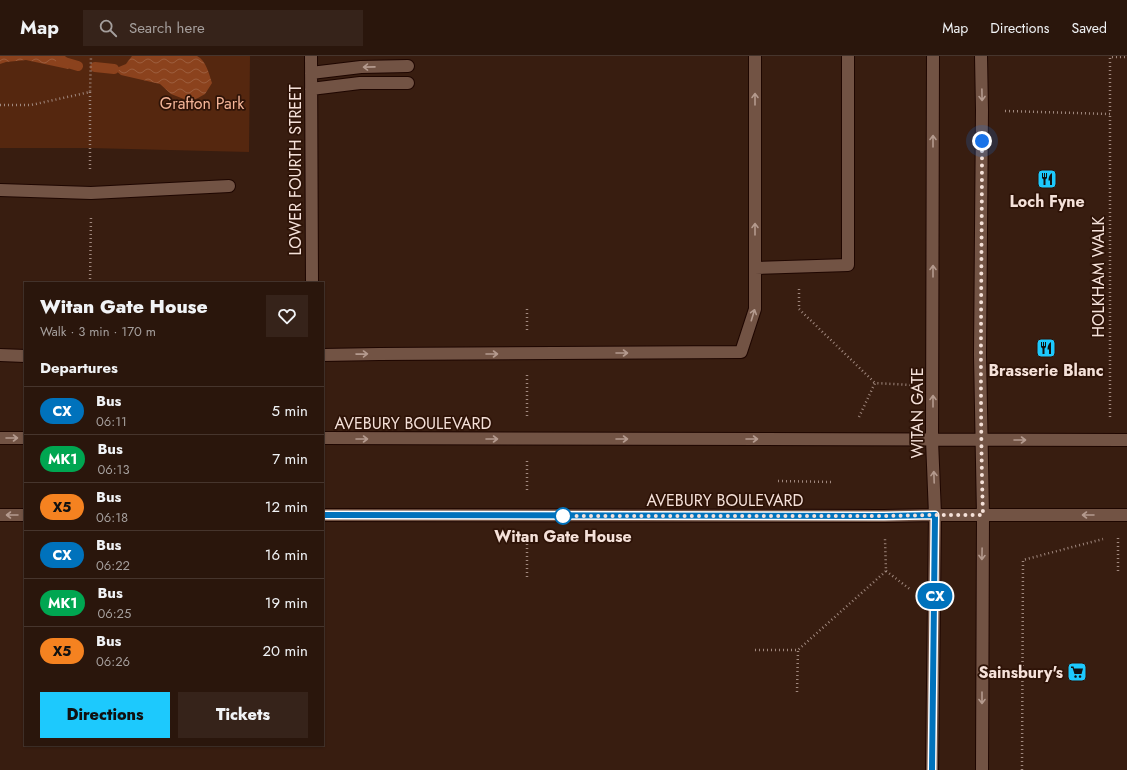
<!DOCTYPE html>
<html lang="en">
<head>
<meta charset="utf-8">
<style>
  :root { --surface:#2a160c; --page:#36231a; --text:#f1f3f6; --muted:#a59f9d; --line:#46352d; --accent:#1dc9fd }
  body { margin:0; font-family:Jost,sans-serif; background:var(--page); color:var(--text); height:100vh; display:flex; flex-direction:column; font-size:15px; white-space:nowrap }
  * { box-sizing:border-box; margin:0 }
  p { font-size:13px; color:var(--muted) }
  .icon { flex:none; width:22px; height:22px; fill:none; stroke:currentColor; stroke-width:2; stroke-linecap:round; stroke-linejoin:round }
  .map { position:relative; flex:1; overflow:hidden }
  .side { position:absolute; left:24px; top:226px; width:300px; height:464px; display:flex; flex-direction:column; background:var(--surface); border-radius:0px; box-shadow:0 1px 3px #0004,0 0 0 1px var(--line) }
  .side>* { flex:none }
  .badge { padding:0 8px; border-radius:13px; font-size:14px; line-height:26px }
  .you { position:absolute; width:20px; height:20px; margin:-10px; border:3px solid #fff; border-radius:50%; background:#1a73e8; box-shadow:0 0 0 6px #1a73e833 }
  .map>.badge { position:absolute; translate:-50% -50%; box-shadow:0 0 0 2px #fff }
  h2 { padding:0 16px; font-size:15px; line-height:36px }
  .round { display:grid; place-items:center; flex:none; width:42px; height:42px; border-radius:0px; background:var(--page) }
  .head { display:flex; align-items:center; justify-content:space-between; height:68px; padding:0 16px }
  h1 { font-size:19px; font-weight:800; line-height:30px }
  .button { display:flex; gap:8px; margin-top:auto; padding:8px 16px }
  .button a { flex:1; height:46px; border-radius:0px; background:var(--accent); color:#111; font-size:16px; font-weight:800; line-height:46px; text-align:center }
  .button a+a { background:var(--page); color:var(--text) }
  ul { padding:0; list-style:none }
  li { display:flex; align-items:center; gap:12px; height:48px; padding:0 16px; border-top:1px solid var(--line) }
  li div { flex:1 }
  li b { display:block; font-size:15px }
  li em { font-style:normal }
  li .badge { min-width:44px; font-weight:700; text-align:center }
  header { display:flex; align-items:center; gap:24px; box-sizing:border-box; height:56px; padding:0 20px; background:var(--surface); border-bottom:1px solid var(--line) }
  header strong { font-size:19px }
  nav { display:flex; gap:22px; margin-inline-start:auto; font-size:14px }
  .search { width:280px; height:36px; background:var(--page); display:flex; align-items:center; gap:10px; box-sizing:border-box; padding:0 14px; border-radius:0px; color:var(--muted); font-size:15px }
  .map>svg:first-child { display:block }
  .green { fill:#55270f }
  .water { fill:url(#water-waves) }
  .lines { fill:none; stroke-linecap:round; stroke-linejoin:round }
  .stream { stroke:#8b421d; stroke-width:10 }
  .minor-casing { stroke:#1e0600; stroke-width:14 }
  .path { stroke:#a0887e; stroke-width:2.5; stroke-dasharray:1 3; stroke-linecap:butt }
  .minor { stroke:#725344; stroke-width:12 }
  .oneway { stroke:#b49a8e }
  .line-casing { stroke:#fff; stroke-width:9 }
  .line { stroke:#0072bc; stroke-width:6 }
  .walk { stroke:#f5e1d9; stroke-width:4; stroke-dasharray:0 7.2 }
  .stop-dot { fill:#fff; stroke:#0072bc; stroke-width:2 }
  .labels { text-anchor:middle; stroke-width:3.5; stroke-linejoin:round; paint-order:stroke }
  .park-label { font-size:16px; fill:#f4b598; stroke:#2e1307 }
  .street-label { font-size:16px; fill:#f5e1d9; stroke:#2e1307 }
  .poi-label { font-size:16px; font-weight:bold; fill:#f5e1d9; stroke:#2e1307 }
  .stop-label { font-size:16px; font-weight:bold; fill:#f5e1d9; stroke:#2e1307 }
</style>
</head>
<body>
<header>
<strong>Map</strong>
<div class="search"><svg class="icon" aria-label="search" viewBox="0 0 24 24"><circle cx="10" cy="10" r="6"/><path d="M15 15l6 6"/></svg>Search here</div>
<nav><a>Map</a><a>Directions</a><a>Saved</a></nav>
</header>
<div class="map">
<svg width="1127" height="714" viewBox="0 0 1127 714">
  <defs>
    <pattern id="water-waves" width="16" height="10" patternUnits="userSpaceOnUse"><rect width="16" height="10" fill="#8b421d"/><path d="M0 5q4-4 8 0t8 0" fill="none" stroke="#9c5d3d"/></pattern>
  </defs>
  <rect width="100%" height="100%" fill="#381d10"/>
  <path class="green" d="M0 0H250L249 96 90 92H0Z"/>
  <path class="water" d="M0 0H65L73 8 68 13 26 4 6 6 0 8Z
    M132 0H197C206 4 209 18 212 27L205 38 198 42 189 45 171 38 160 28 121 19 114 13 126 8Z"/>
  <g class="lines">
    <path class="stream" d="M61 5 78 10
      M95 11 114 13"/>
    <g class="minor-casing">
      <path id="minor" d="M311 0 312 227
        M981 0 982 54 980 299 983 459 982 714
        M311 17 361 11 408 10
        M311 33 360 27H408
        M0 134 91 137 229 130
        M755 212 848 209V0
        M0 299 25 300
        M323 299 379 298 741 296 755 253V0
        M0 382H25
        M323 382 1127 384
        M0 459H25
        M323 459 884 460 935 459H1127
        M932 714 935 459 932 384 933 0"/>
    </g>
    <path class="path" d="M90 36V114
      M0 49H31L90 36 91 0
      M1005 55 1110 58V1H1127
      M90 227 91 159
      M799 233V253L875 327
      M527 274V252
      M527 319V360
      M859 361 875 327 910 329
      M1110 361V58
      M527 405V436
      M778 425 832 426
      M1118 482V517
      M886 515 911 534
      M527 521V483
      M755 594H798L886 515 885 483
      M797 636 798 594
      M1022 714 1023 504 1103 483"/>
    <use href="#minor" class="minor"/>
  </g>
  <defs><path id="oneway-shaft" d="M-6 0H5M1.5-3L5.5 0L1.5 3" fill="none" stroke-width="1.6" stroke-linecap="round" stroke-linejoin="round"/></defs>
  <g class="oneway">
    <use href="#oneway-shaft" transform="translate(369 11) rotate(179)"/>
    <use href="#oneway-shaft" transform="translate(982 39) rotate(89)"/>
    <use href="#oneway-shaft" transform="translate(755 43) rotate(-90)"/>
    <use href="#oneway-shaft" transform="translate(933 85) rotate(-90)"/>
    <use href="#oneway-shaft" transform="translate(755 173) rotate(-90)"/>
    <use href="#oneway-shaft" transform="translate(933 215) rotate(-90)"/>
    <use href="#oneway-shaft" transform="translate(753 259) rotate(-73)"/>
    <use href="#oneway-shaft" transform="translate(622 297)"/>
    <use href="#oneway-shaft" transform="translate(362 298) rotate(-1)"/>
    <use href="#oneway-shaft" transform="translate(492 298)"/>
    <use href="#oneway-shaft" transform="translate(933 345) rotate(-90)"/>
    <use href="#oneway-shaft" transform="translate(12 382)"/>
    <use href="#oneway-shaft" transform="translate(362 383)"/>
    <use href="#oneway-shaft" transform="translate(492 383)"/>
    <use href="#oneway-shaft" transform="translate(622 383)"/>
    <use href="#oneway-shaft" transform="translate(752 383)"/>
    <use href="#oneway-shaft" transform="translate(1020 384)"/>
    <use href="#oneway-shaft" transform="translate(934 421) rotate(-92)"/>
    <use href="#oneway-shaft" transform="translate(12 459) rotate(-180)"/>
    <use href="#oneway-shaft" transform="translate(1088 459) rotate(180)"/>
    <use href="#oneway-shaft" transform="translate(982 498) rotate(91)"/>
    <use href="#oneway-shaft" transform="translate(982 642) rotate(90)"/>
  </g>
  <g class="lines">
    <g class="line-casing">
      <path id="line" d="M323 459 884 460 935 459 932 714"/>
    </g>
    <use href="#line" class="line"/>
    <path class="walk" d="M563 460H559H884L935 459H983C979 334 982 210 982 85"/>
  </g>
  <defs>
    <g id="restaurant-square" transform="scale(1)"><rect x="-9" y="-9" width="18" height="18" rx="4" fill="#1dc9fd" stroke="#2e1307"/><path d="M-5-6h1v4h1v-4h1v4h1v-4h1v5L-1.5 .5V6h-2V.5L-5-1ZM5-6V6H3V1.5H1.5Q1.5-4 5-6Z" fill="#111"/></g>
    <g id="supermarket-square" transform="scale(1)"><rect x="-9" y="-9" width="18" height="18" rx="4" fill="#1dc9fd" stroke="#2e1307"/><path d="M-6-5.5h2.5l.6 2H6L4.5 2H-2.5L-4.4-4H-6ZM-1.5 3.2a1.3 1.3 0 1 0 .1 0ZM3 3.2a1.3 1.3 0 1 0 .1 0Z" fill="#111"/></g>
  </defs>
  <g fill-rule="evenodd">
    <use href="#restaurant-square" x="1047" y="123"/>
    <use href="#restaurant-square" x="1046" y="292"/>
    <use href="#supermarket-square" x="1077" y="616"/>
  </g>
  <circle class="stop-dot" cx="563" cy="460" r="8"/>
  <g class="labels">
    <g class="park-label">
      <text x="202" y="53">Grafton Park</text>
    </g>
    <g class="street-label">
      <text transform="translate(295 114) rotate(-90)" y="6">LOWER FOURTH STREET</text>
      <text transform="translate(1098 221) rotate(-90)" y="6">HOLKHAM WALK</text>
      <text transform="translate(917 357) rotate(-90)" y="6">WITAN GATE</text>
      <text x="413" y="373">AVEBURY BOULEVARD</text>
      <text x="725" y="450">AVEBURY BOULEVARD</text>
    </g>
    <g class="poi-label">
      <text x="1047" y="151">Loch Fyne</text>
      <text x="1046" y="320">Brasserie Blanc</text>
      <text x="1063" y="622" text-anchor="end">Sainsbury's</text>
    </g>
    <g class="stop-label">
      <text x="563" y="486">Witan Gate House</text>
    </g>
  </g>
</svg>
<div class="you" style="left:982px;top:85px"></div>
<b class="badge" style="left:935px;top:540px;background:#0072bc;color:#fff">CX</b>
<section class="side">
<div class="head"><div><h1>Witan Gate House</h1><p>Walk · 3 min · 170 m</p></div><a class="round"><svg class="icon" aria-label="heart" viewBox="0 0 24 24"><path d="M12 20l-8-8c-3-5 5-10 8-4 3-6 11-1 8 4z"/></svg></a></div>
<h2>Departures</h2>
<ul>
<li><span class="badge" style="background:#0072bc;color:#fff">CX</span><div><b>Bus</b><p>06:11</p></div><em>5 min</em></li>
<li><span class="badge" style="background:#00a651;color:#fff">MK1</span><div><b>Bus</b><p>06:13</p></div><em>7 min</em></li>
<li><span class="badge" style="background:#f58220;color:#111">X5</span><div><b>Bus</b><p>06:18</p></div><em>12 min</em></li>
<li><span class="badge" style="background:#0072bc;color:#fff">CX</span><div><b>Bus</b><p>06:22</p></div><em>16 min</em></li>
<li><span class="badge" style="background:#00a651;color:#fff">MK1</span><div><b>Bus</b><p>06:25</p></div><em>19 min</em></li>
<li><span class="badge" style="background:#f58220;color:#111">X5</span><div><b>Bus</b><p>06:26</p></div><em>20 min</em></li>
</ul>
<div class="button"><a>Directions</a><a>Tickets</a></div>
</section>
</div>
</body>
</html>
